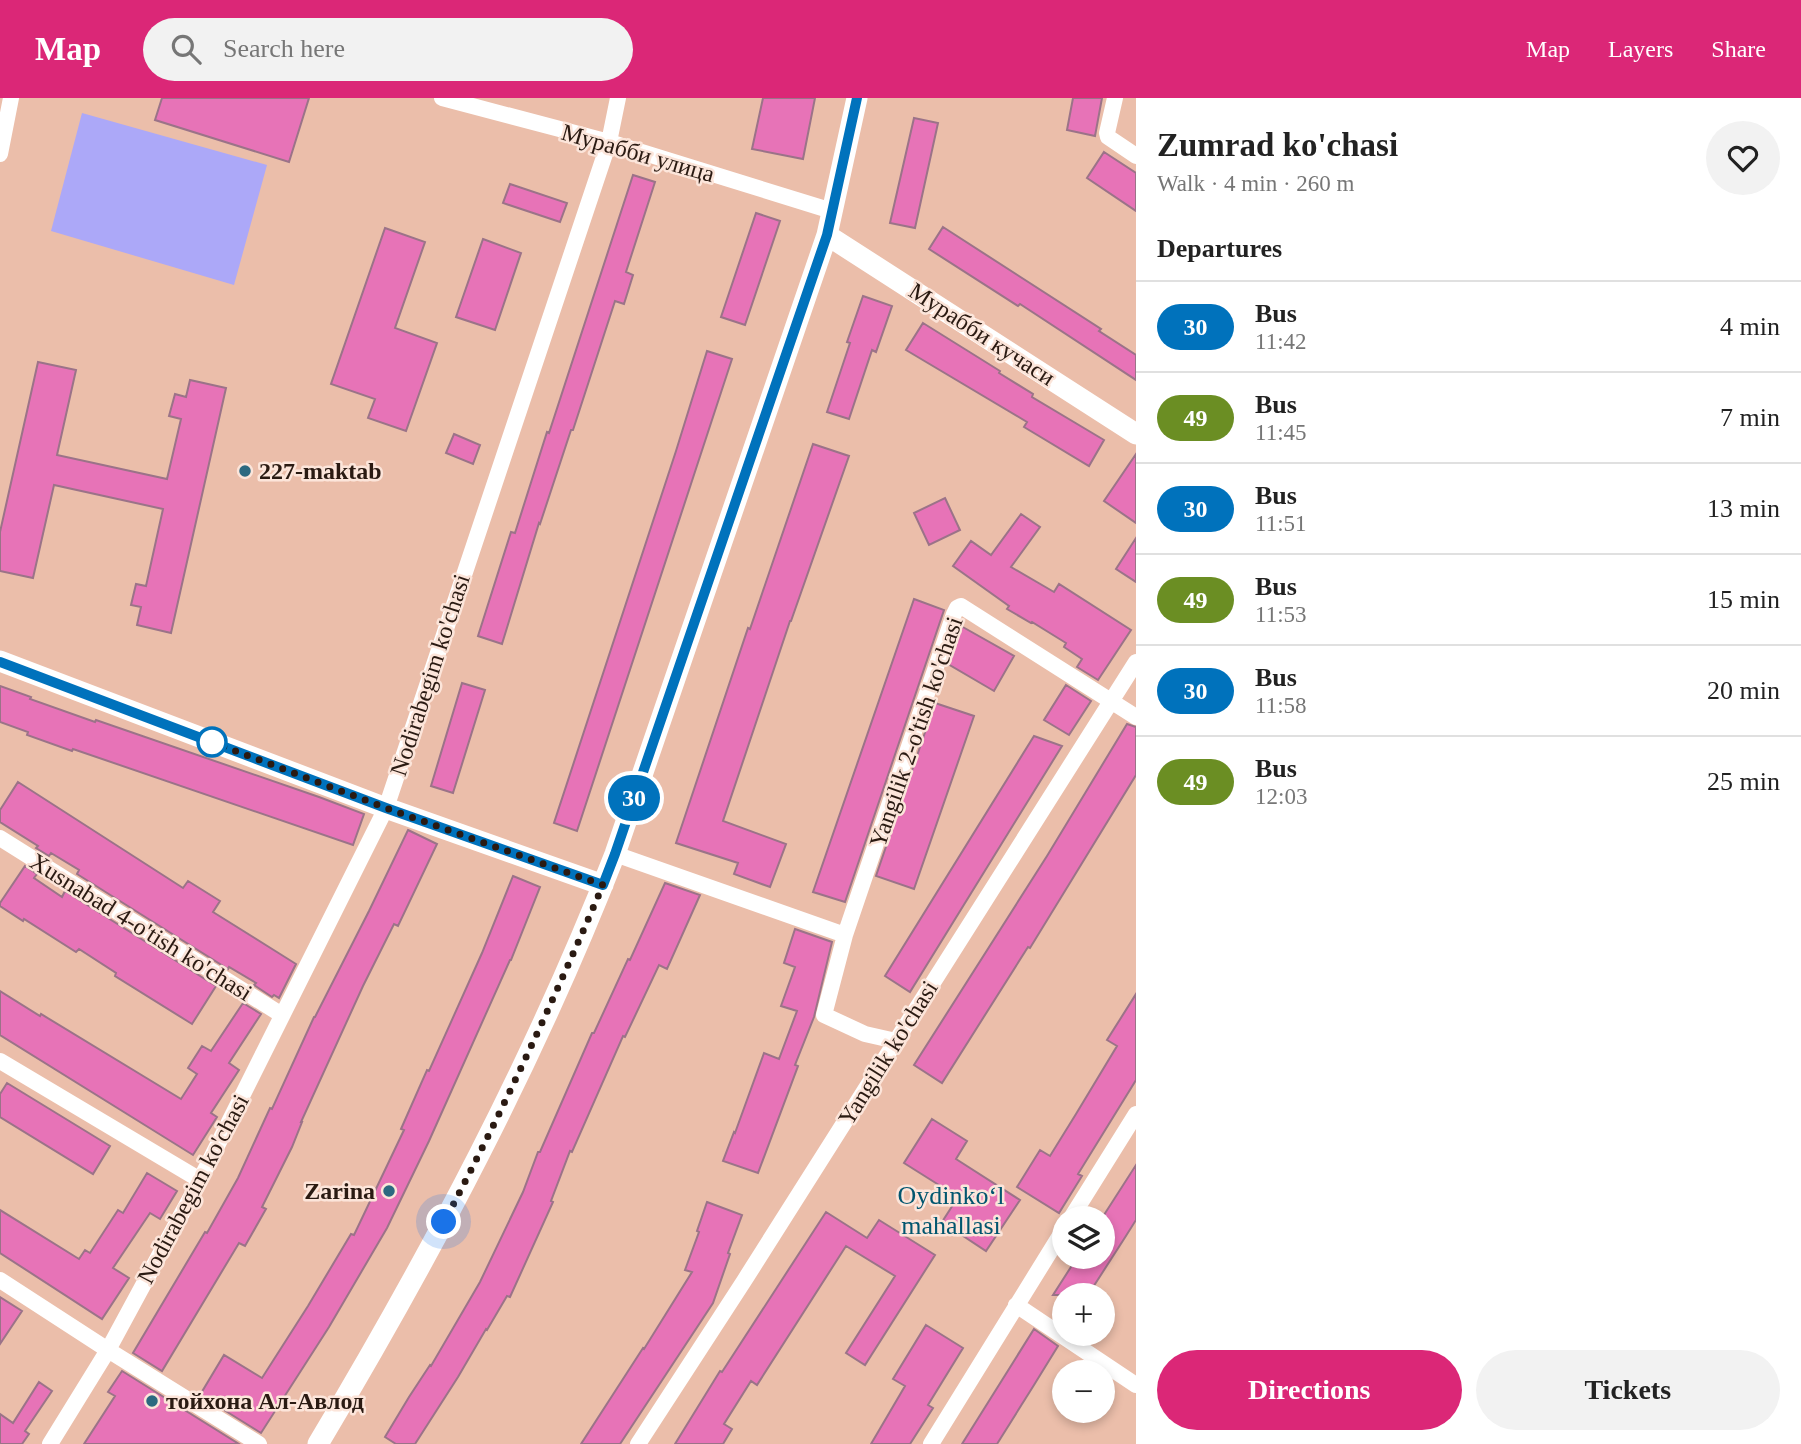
<!DOCTYPE html>
<html lang="en">
<head>
<meta charset="utf-8">
<style>
  :root { --surface:#fff; --page:#f2f2f2; --text:#222; --muted:#767676; --line:#e0e0e0; --accent:#db2777 }
  body { margin:0; font-family:"Times New Roman",serif; background:var(--page); color:var(--text); height:100vh; display:flex; flex-direction:column; font-size:26px; white-space:nowrap }
  * { box-sizing:border-box; margin:0 }
  p { font-size:23px; color:var(--muted) }
  .icon { flex:none; width:38px; height:38px; fill:none; stroke:currentColor; stroke-width:2; stroke-linecap:round; stroke-linejoin:round }
  .map { position:relative; flex:1; overflow:hidden }
  .drawer { display:flex; flex-direction:column; background:var(--surface); width:665px }
  .drawer>* { flex:none }
  .badge { padding:0 14px; border-radius:23px; font-size:24px; line-height:46px }
  .controls { position:absolute; left:1052px; top:1108px; display:grid; gap:14px }
  .controls a { display:grid; place-items:center; width:63px; height:63px; border-radius:50%; background:var(--surface); box-shadow:0 4px 10px #0003; font-size:35px }
  .you { position:absolute; width:35px; height:35px; margin:-18px; border:5px solid #fff; border-radius:50%; background:#1a73e8; box-shadow:0 0 0 10px #1a73e833 }
  .map>.badge { position:absolute; translate:-50% -50%; box-shadow:0 0 0 4px #fff }
  h2 { padding:0 21px; font-size:26px; line-height:63px }
  .round { display:grid; place-items:center; flex:none; width:74px; height:74px; border-radius:37px; background:var(--page) }
  .head { display:flex; align-items:center; justify-content:space-between; height:119px; padding:0 21px }
  h1 { font-size:33px; font-weight:700; line-height:52px }
  .cta { display:flex; gap:14px; margin-top:auto; padding:14px 21px }
  .cta a { flex:1; height:80px; border-radius:42px; background:var(--accent); color:#fff; font-size:28px; font-weight:700; line-height:80px; text-align:center }
  .cta a+a { background:var(--page); color:var(--text) }
  ul { padding:0; list-style:none }
  li { display:flex; align-items:center; gap:21px; height:91px; padding:0 21px; border-top:2px solid var(--line) }
  li div { flex:1 }
  li b { display:block; font-size:26px }
  li em { font-style:normal }
  li .badge { min-width:77px; font-weight:700; text-align:center }
  header { display:flex; align-items:center; gap:42px; box-sizing:border-box; height:98px; padding:0 35px; background:var(--accent); color:#fff }
  header strong { font-size:33px }
  nav { display:flex; gap:38px; margin-inline-start:auto; font-size:24px }
  .search { width:490px; height:63px; background:var(--page); display:flex; align-items:center; gap:18px; box-sizing:border-box; padding:0 24px; border-radius:38px; color:var(--muted); font-size:26px }
  main { display:flex; flex:1; min-height:0 }
  .map>svg:first-child { display:block }
  .green { fill:#aca8f8 }
  .building { fill:#e773b7; stroke:#9b7388; stroke-width:2 }
  .lines { fill:none; stroke-linecap:round; stroke-linejoin:round }
  .street { stroke:#fff; stroke-width:16 }
  .secondary { stroke:#fff; stroke-width:21 }
  .line-casing { stroke:#fff; stroke-width:16 }
  .line { stroke:#0072bc; stroke-width:10 }
  .walk { stroke:#2a1a12; stroke-width:7; stroke-dasharray:0 12.6 }
  .poi-dot { fill:#2c6980; stroke:#fce5da; stroke-width:2.5 }
  .stop-dot { fill:#fff; stroke:#0072bc; stroke-width:3.5 }
  .labels { text-anchor:middle; stroke-width:5; stroke-linejoin:round; paint-order:stroke }
  .street-label { font-size:24px; fill:#2a1a12; stroke:#fce5da }
  .poi-label { font-size:24px; font-weight:bold; fill:#2a1a12; stroke:#fce5da; text-anchor:start }
  .neighbourhood-label { font-size:26px; fill:#02566f; stroke:#fce5da }
</style>
</head>
<body>
<header>
<strong>Map</strong>
<div class="search"><svg class="icon" aria-label="search" viewBox="0 0 24 24"><circle cx="10" cy="10" r="6"/><path d="M15 15l6 6"/></svg>Search here</div>
<nav><a>Map</a><a>Layers</a><a>Share</a></nav>
</header>
<main>
<div class="map">
<svg width="1136" height="1346" viewBox="0 0 1136 1346">
  <rect width="100%" height="100%" fill="#ebbeaa"/>
  <path class="green" d="M82 15 267 67 234 187 51 133Z"/>
  <path class="building" d="M162 0H309L289 64 155 22Z
    M763 0H815L803 61 752 51Z
    M1073 0H1102L1095 38 1067 32Z
    M914 20 938 25 915 130 890 125Z
    M1104 54 1136 75V113L1087 80Z
    M633 77 655 84 626 174 633 177 624 206 615 203 573 332H571L540 426 539 425 502 546 478 538 511 434 515 435 547 334 549 335Z
    M510 86 567 105 560 124 503 105Z
    M756 115 780 123 745 227 721 219Z
    M943 129 1101 231 1099 233 1136 257V282L1020 206 1018 208 929 151Z
    M385 130 425 144 395 230 437 245 406 333 368 320 375 301 331 286Z
    M483 141 521 155 495 232 456 219Z
    M863 198 892 208 876 254 872 252 849 321 827 314 850 245 847 244Z
    M923 225 1000 273 999 275 1033 296 1032 299 1104 342 1089 368 1024 329 1027 324 906 252Z
    M707 253 732 261 577 733 554 725 676 353Z
    M38 264 76 272 57 357 167 381 181 321 169 318 175 296 186 299 190 282 226 290 171 535 137 527 141 509 131 507 136 486 146 488 163 411 54 387 33 480 0 473V434Z
    M454 336 480 347 473 366 446 355Z
    M813 346 849 358 791 523H790L723 723 786 746 770 789 734 776 738 765 676 745 748 530 750 531Z
    M1136 356V425L1104 403Z
    M945 400 960 432 929 447 914 415Z
    M1021 416 1040 429 1011 469 1054 494 1059 486 1131 532 1098 582 1077 569 1082 561 1064 549 1066 545 1032 524 1031 525 1007 511 1009 508 953 468 971 443 991 457Z
    M1136 440V484L1116 471Z
    M914 501 944 512 845 804 813 794Z
    M961 528 1014 558 994 593 948 566Z
    M462 585 485 592 453 695 431 688Z
    M1066 587 1091 603 1069 637 1044 622Z
    M0 588 31 599 30 601 95 624 96 622 319 699 364 716 353 747 73 651 72 653 27 637 28 634 0 624Z
    M935 605 974 618 914 791 876 778Z
    M1127 626 1136 629V677L1030 850 1028 849 942 985 914 967 1047 758Z
    M1034 638 1062 648 910 894 885 878Z
    M18 684 183 790 188 783 220 803 213 814 296 866 279 900 274 897 272 899 254 887 256 885 229 869 228 871 77 776 79 772 51 755 49 758 36 750 38 748 0 724V712Z
    M408 732 437 746 398 828 394 826 363 888 301 1024H302L292 1049 262 1109 266 1111 245 1148 239 1145 162 1273 133 1255 205 1134 207 1135 238 1080 270 1010 272 1011 314 919H315L369 813Z
    M25 768 37 776 34 780 62 799 65 793 216 888 192 926 115 878 116 875 79 851 76 854 24 821 23 823 0 808V805Z
    M513 778 540 789 511 862H510L429 1043 387 1130 329 1229 261 1335 200 1297 224 1257 262 1280 308 1208 351 1136 354 1137 404 1032 401 1031 427 972 429 973 482 855Z
    M665 785 700 797 667 871 659 867 625 939 623 938 572 1054 570 1053 551 1103 553 1104 510 1199 507 1198 487 1232 486 1231 458 1279 415 1346H396L385 1339 409 1299 430 1267 431 1268 480 1184 523 1094 538 1054H540L592 935H594L628 861 630 862Z
    M795 831 832 844 814 919 795 967 798 968 758 1075 723 1063 734 1034 735 1035 764 955 779 961 797 913 781 908 795 869 784 865Z
    M0 893 40 918 41 916 181 1001 197 976 188 970 202 948 211 953 243 905 261 916 229 965 239 972 211 1015 217 1019 193 1057 0 937Z
    M1136 896V982L1078 1076 1082 1078 1059 1115 1017 1089 1040 1052 1050 1058 1076 1016 1117 948 1107 942Z
    M7 985 110 1048 93 1076 0 1019V996Z
    M932 1021 967 1043 956 1061 1020 1102 986 1153 942 1124 958 1099 904 1065Z
    M1136 1067V1122L1124 1141 1088 1197H1053L1078 1158H1102V1120Z
    M147 1075 177 1093 160 1121 150 1115 113 1170 129 1180 102 1221 0 1155V1112L79 1161 85 1152 90 1155 118 1112 123 1115Z
    M707 1104 742 1117 728 1155 730 1156 713 1205 620 1346H581L643 1250 644 1251 692 1174 685 1172 699 1134 697 1133Z
    M826 1114 867 1140 879 1122 935 1157 865 1267 846 1255 895 1178 846 1148 757 1287 751 1283 724 1326 732 1331 723 1346H675L720 1273 722 1274Z
    M0 1199 22 1213 0 1246Z
    M926 1227 963 1250 928 1307 933 1310 910 1346H871L905 1288 893 1281Z
    M1034 1231 1058 1248 1034 1287 997 1346H962Z
    M122 1273 239 1346H84L115 1298 108 1294Z
    M39 1284 52 1293 25 1333 29 1336 22 1346H0V1316L13 1325Z"/>
  <g class="lines">
    <path class="street" d="M442 0 609 44 832 113
      M1115 0 1107 35 1108 39 1136 58
      M0 56 11 0
      M0 740 282 917
      M615 756 845 837
      M896 943 865 936 824 917 845 837 954 516 957 510 961 508 1136 619
      M0 963 200 1082
      M1071 1120 1136 1016
      M0 1182 108 1252 259 1346
      M1016 1207 1136 1287
      M50 1346 108 1252 200 1082 386 710 609 44 618 0
      M638 1346 744 1183 1136 564
      M931 1346 1064 1131"/>
    <path class="secondary" d="M827 137 1136 336
      M0 563 386 710 603 787
      M318 1346C431 1157 535 961 615 756L827 137 857 0"/>
  </g>
  <g class="lines">
    <g class="line-casing">
      <path id="line" d="M0 564 386 710 603 787 615 756 827 137 857 0"/>
    </g>
    <use href="#line" class="line"/>
    <path class="walk" d="M212 644 386 710 603 787C554 901 502 1015 444 1124"/>
  </g>
  <g class="poi-dot">
    <circle cx="245" cy="373" r="7"/>
    <circle cx="389" cy="1093" r="7"/>
    <circle cx="152" cy="1303" r="7"/>
  </g>
  <circle class="stop-dot" cx="212" cy="644" r="14"/>
  <g class="labels">
    <g class="street-label">
      <text transform="translate(638 55) rotate(16)" y="8">Мурабби улица</text>
      <text transform="translate(982 236) rotate(33)" y="8">Мурабби кучаси</text>
      <text transform="translate(430 577) rotate(-72)" y="8">Nodirabegim ko'chasi</text>
      <text transform="translate(916 634) rotate(-71)" y="8">Yangilik 2-o'tish ko'chasi</text>
      <text transform="translate(141 829) rotate(32)" y="8">Xusnabad 4-o'tish ko'chasi</text>
      <text transform="translate(888 955) rotate(-58)" y="8">Yangilik ko'chasi</text>
      <text transform="translate(193 1091) rotate(-62)" y="8">Nodirabegim ko'chasi</text>
    </g>
    <g class="poi-label">
      <text x="259" y="381">227-maktab</text>
      <text x="375" y="1101" text-anchor="end">Zarina</text>
      <text x="166" y="1311">тойхона Ал-Авлод</text>
    </g>
    <g class="neighbourhood-label">
      <text x="951" y="1106">Oydinkoʻl<tspan x="951" dy="30">mahallasi</tspan></text>
    </g>
  </g>
</svg>
<div class="controls">
<a><svg class="icon" aria-label="layers" viewBox="0 0 24 24"><path d="M12 4l9 5-9 5-9-5zM3 14l9 5 9-5"/></svg></a>
<a>+</a>
<a>−</a>
</div>
<div class="you" style="left:444px;top:1124px"></div>
<b class="badge" style="left:634px;top:700px;background:#0072bc;color:#fff">30</b>
</div>
<section class="drawer">
<div class="head"><div><h1>Zumrad ko'chasi</h1><p>Walk · 4 min · 260 m</p></div><a class="round"><svg class="icon" aria-label="heart" viewBox="0 0 24 24"><path d="M12 20l-8-8c-3-5 5-10 8-4 3-6 11-1 8 4z"/></svg></a></div>
<h2>Departures</h2>
<ul>
<li><span class="badge" style="background:#0072bc;color:#fff">30</span><div><b>Bus</b><p>11:42</p></div><em>4 min</em></li>
<li><span class="badge" style="background:#6b8e23;color:#fff">49</span><div><b>Bus</b><p>11:45</p></div><em>7 min</em></li>
<li><span class="badge" style="background:#0072bc;color:#fff">30</span><div><b>Bus</b><p>11:51</p></div><em>13 min</em></li>
<li><span class="badge" style="background:#6b8e23;color:#fff">49</span><div><b>Bus</b><p>11:53</p></div><em>15 min</em></li>
<li><span class="badge" style="background:#0072bc;color:#fff">30</span><div><b>Bus</b><p>11:58</p></div><em>20 min</em></li>
<li><span class="badge" style="background:#6b8e23;color:#fff">49</span><div><b>Bus</b><p>12:03</p></div><em>25 min</em></li>
</ul>
<div class="cta"><a>Directions</a><a>Tickets</a></div>
</section>
</main>
</body>
</html>
